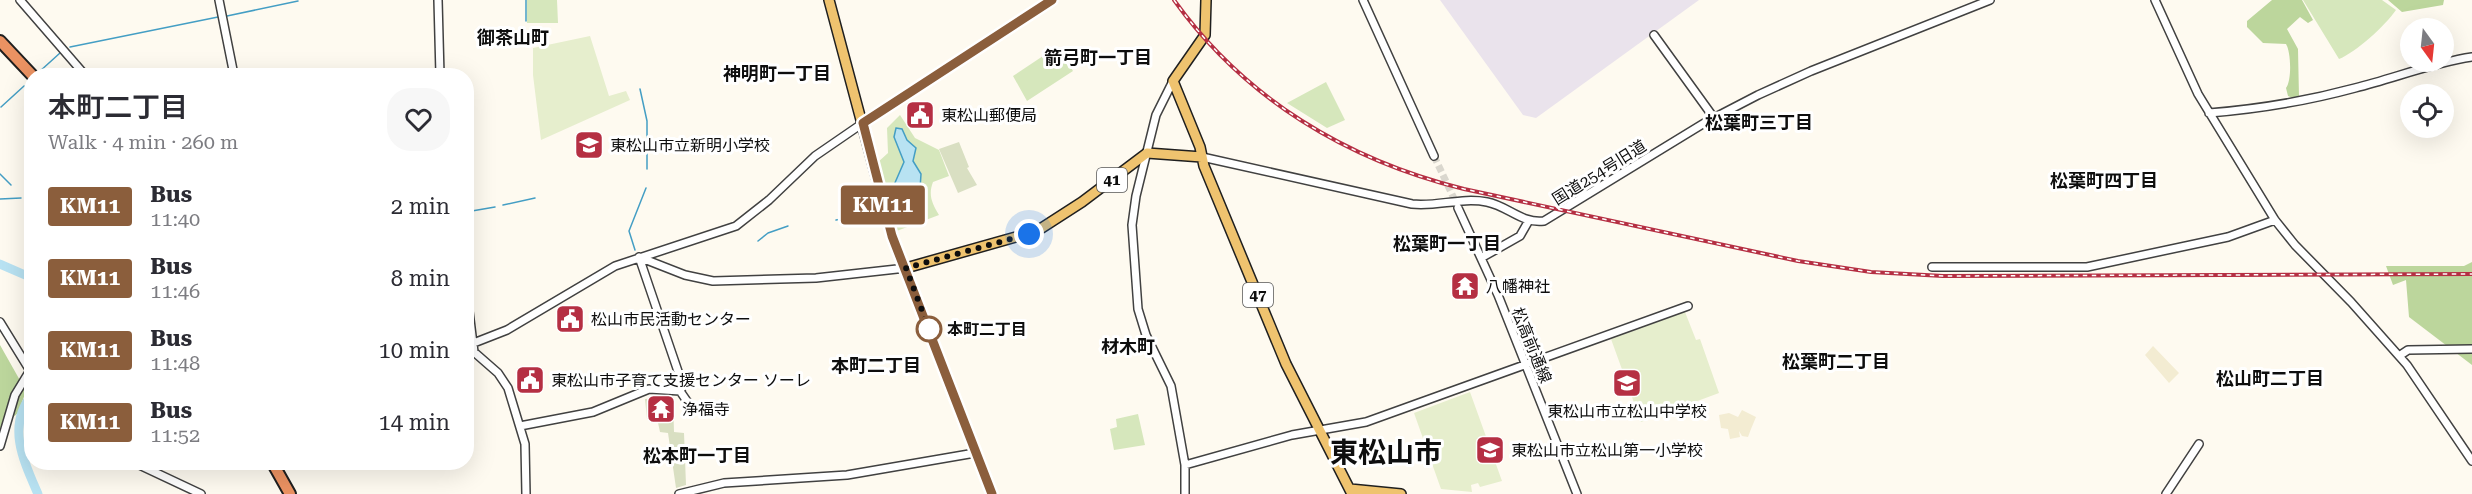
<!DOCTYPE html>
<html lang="en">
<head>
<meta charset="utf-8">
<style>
  :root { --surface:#fff; --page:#f7f7f7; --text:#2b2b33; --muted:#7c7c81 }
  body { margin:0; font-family:"Roboto Serif","Noto Sans JP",serif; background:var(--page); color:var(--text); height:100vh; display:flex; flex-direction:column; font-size:22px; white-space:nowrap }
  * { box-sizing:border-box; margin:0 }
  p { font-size:20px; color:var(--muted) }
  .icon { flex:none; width:33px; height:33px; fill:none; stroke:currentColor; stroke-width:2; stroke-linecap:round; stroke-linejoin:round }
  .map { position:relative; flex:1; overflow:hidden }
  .details { position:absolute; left:24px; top:68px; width:450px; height:402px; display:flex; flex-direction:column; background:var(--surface); border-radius:24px; box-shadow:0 6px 24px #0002 }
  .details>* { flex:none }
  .badge { padding:0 12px; border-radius:4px; font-size:21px; line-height:39px }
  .needle { width:39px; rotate:165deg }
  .tools { position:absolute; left:2400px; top:18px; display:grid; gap:12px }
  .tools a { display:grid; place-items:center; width:54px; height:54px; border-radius:50%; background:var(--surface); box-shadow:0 6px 24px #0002; font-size:30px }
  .you { position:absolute; width:30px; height:30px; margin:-15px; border:4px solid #fff; border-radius:50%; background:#1a73e8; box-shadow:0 0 0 9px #1a73e833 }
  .map>.badge { position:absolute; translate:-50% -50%; box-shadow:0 0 0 3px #fff }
  .round { display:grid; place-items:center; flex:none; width:63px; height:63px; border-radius:24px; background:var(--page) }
  .head { display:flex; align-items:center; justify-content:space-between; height:102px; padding:0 24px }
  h1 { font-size:28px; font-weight:600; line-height:45px }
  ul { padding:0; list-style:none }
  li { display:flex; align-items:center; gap:18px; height:72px; padding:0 24px }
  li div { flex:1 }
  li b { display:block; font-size:22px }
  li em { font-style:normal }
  li .badge { min-width:66px; font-weight:700; text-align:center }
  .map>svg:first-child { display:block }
  .industrial { fill:#eae3ec }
  .farmland { fill:#f3ecd2 }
  .green { fill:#d6e7bc }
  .forest { fill:#bcd69c }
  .cemetery { fill:#d9dfc2 }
  .pitch { fill:#e6eecd }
  .water { fill:#b8e2f2; stroke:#449ec4; stroke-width:1.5 }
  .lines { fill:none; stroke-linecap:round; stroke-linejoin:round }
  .stream { stroke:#449ec4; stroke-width:1.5 }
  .river { stroke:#b8e2f2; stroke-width:9 }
  .minor-tunnel { stroke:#dad7ce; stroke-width:7; stroke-dasharray:7 3.5; stroke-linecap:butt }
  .minor-casing { stroke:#414141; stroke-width:10 }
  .major-casing { stroke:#1f1f1f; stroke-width:12 }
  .highway-casing { stroke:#1f1f1f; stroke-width:14 }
  .minor { stroke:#fff; stroke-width:7 }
  .major { stroke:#efc36f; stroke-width:9 }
  .highway { stroke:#eb9262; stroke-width:10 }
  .rail-casing { stroke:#b52f43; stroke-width:4 }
  .rail { stroke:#fff; stroke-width:1.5; stroke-dasharray:4.5; stroke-linecap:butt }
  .line-casing { stroke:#fff; stroke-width:14 }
  .line { stroke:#8b5e3c; stroke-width:9 }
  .walk { stroke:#0e0e0e; stroke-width:6; stroke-dasharray:0 10.8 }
  .stop-dot { fill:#fff; stroke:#8b5e3c; stroke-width:3 }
  .labels { text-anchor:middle; stroke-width:6; stroke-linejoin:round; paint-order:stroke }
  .shield { fill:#fff; stroke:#565656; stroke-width:1.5 }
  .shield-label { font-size:15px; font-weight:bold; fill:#0e0e0e }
  .poi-label { font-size:16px; fill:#0e0e0e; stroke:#fff; text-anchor:start }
  .street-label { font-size:16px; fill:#0e0e0e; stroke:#fff }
  .stop-label { font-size:16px; font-weight:bold; fill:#0e0e0e; stroke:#fff; text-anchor:start }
  .neighbourhood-label { font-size:18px; font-weight:bold; fill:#0e0e0e; stroke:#fff }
  .town-label { font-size:28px; font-weight:bold; fill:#0e0e0e; stroke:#fff }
</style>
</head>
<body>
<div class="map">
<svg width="2472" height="494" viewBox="0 0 2472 494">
  <rect width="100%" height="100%" fill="#fefaf0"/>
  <path class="industrial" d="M1440 0H1699L1536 118 1523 115Z"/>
  <path class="farmland" d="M2153 346 2179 373 2169 383 2145 355Z
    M1742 410 1756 417 1751 429 1748 437 1742 436 1739 431 1740 437 1730 439 1728 429 1721 428 1719 415 1729 413 1738 417Z"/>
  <path class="green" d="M527 0H557L558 23H527Z
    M2303 0H2382L2396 10C2385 26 2355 53 2339 59Z
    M1055 48 1060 50 1073 71 1027 101 1013 76Z
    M1326 82 1345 120 1327 128 1287 103Z
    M900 115 915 138 939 150 949 176 933 182C928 195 932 203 939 215L894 232 877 163 888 153 887 128Z
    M1138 414 1145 445 1114 450 1110 429 1117 427 1116 419Z"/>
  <path class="forest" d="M2272 0H2302L2313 20 2308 23 2300 17 2287 29 2298 49 2299 97 2295 99 2288 96 2286 88C2292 80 2291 52 2286 44L2263 43 2247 27V21Z
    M2388 0H2444L2443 5 2402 12Z
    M2472 262V365L2409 317 2406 280 2393 285 2386 266H2464Z
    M0 345 26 391 18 413 0 428Z"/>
  <path class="cemetery" d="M959 142 969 167 967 168 977 185 958 193 939 149Z
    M654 398 673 399 674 432 684 433 686 485 676 488 668 433 660 432 657 418 647 419 645 399Z"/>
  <path class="pitch" d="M590 36 609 96 626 91 630 100 541 140 533 75V48Z
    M1685 312 1696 340 1700 339 1719 393 1641 422 1611 339Z
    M1470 392 1502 481 1480 487 1478 483 1471 485 1472 492 1441 489 1414 413Z"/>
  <path class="water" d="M896 128 902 129 907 140 916 148 913 161 921 174 920 189 913 190 910 197 915 202 923 200 925 210 910 218 902 214 894 185 904 162 894 137Z"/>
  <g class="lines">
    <path class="stream" d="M526 0V21
      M227 16 298 1
      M70 47 218 17
      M39 72 60 53
      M640 89 647 121V169
      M1 107 24 86
      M0 174 11 185
      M0 199 21 198
      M503 205 535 198
      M466 212 495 207
      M836 220 874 213
      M758 241 768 233 788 226
      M635 250 629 231 646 188"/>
    <path class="river" d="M0 264 32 278
      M32 395C6 426 24 462 38 494"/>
    <path class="minor-tunnel" d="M1434 156 1457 205"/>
    <g class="minor-casing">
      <path id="minor" d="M20 0 85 75
        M219 0 234 75
        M438 0 440 75
        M1363 0 1434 156
        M2155 0 2198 94 2275 220 2295 245 2351 302 2407 365 2472 461
        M1654 35 1714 118
        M1173 81 1156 115 1136 196 1132 225 1138 309 1146 335 1171 386 1185 465V494
        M2209 113C2259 109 2307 101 2355 88 2395 78 2432 63 2472 57
        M1202 157 1412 204C1437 207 1461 197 1487 202 1508 206 1522 224 1544 221L1706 122 1758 95 1811 71 1990 0
        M1458 208 1498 295 1577 494
        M639 257 685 275 713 281 816 278 906 268
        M639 257 683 386 680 391
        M1481 258 1520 236 1528 222
        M1932 267H2087L2228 237 2275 220
        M466 287 474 352 498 373 508 388 525 444 526 494
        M0 322 32 374
        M466 346 507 330 615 266 736 226 769 200 815 156 863 123
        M2399 356 2408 350 2472 349
        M520 426 593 412 649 389 680 391 691 407
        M0 446 15 395 29 372
        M133 462 201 494
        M1185 465 1292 435 1366 422 1688 306
        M679 494 724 483 847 475 975 453
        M2166 494 2199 444"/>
    </g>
    <g class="major-casing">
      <path id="major" d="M829 0 892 236 992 494
        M1206 0 1205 35 1173 81 1200 147 1204 166 1286 364 1352 494
        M863 123 1052 0
        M906 268 1037 231 1082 202 1147 153 1202 157
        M1350 489 1401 494"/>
    </g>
    <g class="highway-casing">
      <path id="highway" d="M0 41 32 75
        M272 462 290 494"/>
    </g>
    <use href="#minor" class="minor"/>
    <use href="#major" class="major"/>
    <use href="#highway" class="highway"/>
    <g class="rail-casing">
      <path id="rail" d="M1174 0C1245 99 1347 160 1464 189L1798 261 1871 272 1943 276 2472 274"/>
    </g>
    <use href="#rail" class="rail"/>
  </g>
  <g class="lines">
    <g class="line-casing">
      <path id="line" d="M992 494 892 236 863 123 1052 0"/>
    </g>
    <use href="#line" class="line"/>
    <path class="walk" d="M929 329 906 268 1029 234"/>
  </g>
  <defs>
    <g id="civic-square" transform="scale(1.5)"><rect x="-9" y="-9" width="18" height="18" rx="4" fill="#b52f43" stroke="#fff"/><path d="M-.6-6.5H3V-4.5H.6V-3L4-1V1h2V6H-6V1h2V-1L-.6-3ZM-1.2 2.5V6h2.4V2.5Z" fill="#fff"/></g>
    <g id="school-square" transform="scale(1.5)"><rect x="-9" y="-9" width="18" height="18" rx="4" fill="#b52f43" stroke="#fff"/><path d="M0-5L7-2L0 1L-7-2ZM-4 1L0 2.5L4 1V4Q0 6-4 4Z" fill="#fff"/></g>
    <g id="temple-square" transform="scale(1.5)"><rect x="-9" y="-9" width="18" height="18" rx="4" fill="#b52f43" stroke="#fff"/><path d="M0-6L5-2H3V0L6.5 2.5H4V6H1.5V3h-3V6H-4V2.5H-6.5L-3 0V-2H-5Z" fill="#fff"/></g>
  </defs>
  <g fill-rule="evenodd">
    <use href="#civic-square" x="920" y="115"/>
    <use href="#school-square" x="589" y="145"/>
    <use href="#temple-square" x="1465" y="286"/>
    <use href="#civic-square" x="570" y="319"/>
    <use href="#civic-square" x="530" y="380"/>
    <use href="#school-square" x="1627" y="383"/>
    <use href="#temple-square" x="661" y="409"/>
    <use href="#school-square" x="1490" y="450"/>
  </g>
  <circle class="stop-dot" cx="929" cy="329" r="12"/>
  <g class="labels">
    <g class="shield">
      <rect x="1097" y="168" width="30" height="24" rx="4.5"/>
      <rect x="1243" y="283" width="30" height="24" rx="4.5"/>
    </g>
    <g class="shield-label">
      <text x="1112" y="185">41</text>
      <text x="1258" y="300">47</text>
    </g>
    <g class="poi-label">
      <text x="941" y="121">東松山郵便局</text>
      <text x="610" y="151">東松山市立新明小学校</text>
      <text x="1486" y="292">八幡神社</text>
      <text x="591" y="325">松山市民活動センター</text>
      <text x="551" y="386">東松山市子育て支援センター ソーレ</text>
      <text x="682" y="415">浄福寺</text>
      <text x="1627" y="417" text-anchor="middle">東松山市立松山中学校</text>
      <text x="1511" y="456">東松山市立松山第一小学校</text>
    </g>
    <g class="street-label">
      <text transform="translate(1599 172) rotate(-32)" y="6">国道254号旧道</text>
      <text transform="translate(1532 345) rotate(68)" y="6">松高前通線</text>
    </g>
    <g class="stop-label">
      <text x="947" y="335">本町二丁目</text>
    </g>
    <g class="neighbourhood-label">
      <text x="513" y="44">御茶山町</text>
      <text x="1098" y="64">箭弓町一丁目</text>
      <text x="777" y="80">神明町一丁目</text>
      <text x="1759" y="129">松葉町三丁目</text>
      <text x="2104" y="187">松葉町四丁目</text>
      <text x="1447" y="250">松葉町一丁目</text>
      <text x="1128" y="353">材木町</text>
      <text x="1836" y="368">松葉町二丁目</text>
      <text x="876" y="372">本町二丁目</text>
      <text x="2270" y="385">松山町二丁目</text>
      <text x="697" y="462">松本町一丁目</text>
    </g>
    <g class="town-label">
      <text x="1386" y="462">東松山市</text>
    </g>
  </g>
</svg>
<div class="tools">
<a><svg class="needle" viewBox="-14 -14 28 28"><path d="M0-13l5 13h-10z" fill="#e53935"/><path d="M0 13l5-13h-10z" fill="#7c7c81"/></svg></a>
<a><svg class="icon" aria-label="locate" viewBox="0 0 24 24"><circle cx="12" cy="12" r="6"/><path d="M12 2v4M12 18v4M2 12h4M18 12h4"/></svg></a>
</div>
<div class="you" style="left:1029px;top:234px"></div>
<b class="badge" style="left:883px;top:205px;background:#8b5e3c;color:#fff">KM11</b>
<section class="details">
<div class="head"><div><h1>本町二丁目</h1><p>Walk · 4 min · 260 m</p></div><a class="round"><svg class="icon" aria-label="heart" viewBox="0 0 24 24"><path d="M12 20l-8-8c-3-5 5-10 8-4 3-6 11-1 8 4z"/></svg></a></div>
<ul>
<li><span class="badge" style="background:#8b5e3c;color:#fff">KM11</span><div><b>Bus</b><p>11:40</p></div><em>2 min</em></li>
<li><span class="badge" style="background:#8b5e3c;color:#fff">KM11</span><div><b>Bus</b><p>11:46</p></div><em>8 min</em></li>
<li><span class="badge" style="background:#8b5e3c;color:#fff">KM11</span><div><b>Bus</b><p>11:48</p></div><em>10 min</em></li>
<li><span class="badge" style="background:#8b5e3c;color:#fff">KM11</span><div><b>Bus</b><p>11:52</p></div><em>14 min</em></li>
</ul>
</section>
</div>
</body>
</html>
